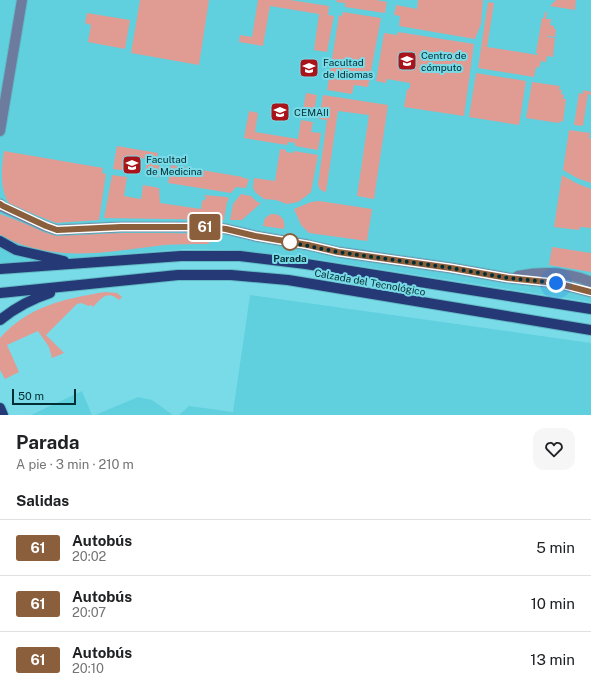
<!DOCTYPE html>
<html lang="es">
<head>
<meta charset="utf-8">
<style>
  :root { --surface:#fff; --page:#f6f6f6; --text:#202124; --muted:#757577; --line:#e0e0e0 }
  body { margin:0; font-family:"Public Sans",sans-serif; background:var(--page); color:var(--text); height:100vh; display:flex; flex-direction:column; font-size:15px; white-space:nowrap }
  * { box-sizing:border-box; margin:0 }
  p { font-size:13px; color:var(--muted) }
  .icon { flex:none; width:22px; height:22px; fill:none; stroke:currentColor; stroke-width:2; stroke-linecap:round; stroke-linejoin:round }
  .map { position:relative; height:415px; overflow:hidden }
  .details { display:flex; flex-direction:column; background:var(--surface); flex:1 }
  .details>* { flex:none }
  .badge { padding:0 8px; border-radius:3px; font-size:14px; line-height:26px }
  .scale { position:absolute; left:12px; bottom:10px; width:64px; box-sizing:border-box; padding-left:4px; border:2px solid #002e33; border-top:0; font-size:11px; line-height:14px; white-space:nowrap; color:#002e33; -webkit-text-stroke:3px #7adbe8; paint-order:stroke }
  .you { position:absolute; width:20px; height:20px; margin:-10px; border:3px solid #fff; border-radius:50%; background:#1a73e8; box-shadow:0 0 0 6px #1a73e833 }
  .map>.badge { position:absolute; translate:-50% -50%; box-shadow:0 0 0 2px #fff }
  h2 { padding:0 16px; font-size:15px; line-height:36px }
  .round { display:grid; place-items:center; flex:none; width:42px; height:42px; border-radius:12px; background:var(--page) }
  .overview { display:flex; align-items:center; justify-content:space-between; height:68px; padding:0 16px }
  h1 { font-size:19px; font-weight:700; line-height:30px }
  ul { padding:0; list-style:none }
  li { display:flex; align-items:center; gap:12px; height:56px; padding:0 16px; border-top:1px solid var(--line) }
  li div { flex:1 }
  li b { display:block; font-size:15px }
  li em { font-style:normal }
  li .badge { min-width:44px; font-weight:700; text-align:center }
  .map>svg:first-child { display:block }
  .built { fill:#60d0df }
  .green { fill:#e09b93 }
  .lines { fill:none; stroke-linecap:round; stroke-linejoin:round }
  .minor-casing { stroke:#62b8c4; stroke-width:12 }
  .major-casing { stroke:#62b8c4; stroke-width:12 }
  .minor { stroke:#6d7c9e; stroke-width:10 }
  .major { stroke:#243975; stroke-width:10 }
  .line-casing { stroke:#fff; stroke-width:9 }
  .line { stroke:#8b5e3c; stroke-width:6 }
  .walk { stroke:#002e33; stroke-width:4; stroke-dasharray:0 7.2 }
  .stop-dot { fill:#fff; stroke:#8b5e3c; stroke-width:2 }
  .labels { text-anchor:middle; stroke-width:4; stroke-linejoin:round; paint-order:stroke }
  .poi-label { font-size:10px; fill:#002e33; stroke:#7adbe8; text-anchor:start }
  .stop-label { font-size:10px; font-weight:bold; fill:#002e33; stroke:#7adbe8 }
  .street-label { font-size:10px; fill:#002e33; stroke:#7adbe8 }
</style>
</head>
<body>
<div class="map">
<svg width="591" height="415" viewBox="0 0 591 415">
  <rect width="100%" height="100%" fill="#7adbe8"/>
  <path class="built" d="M0 0H591V302L303 257 229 250 186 249 0 264Z
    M250 295 591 343V415H179L189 406 233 412Z
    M82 391 92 415H31Z
    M138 397 152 400 173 415H95Z"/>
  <path class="green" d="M140 0H209L199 65 131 53Z
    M258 0H290L329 6 328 15 334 16 327 52 314 50 319 14 270 6 263 46 239 42 240 35 252 37Z
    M337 0H376L387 2 385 13 345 7V3L336 2Z
    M418 0H483L481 24 475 39 399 26 400 16 394 15 396 5 417 9Z
    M556 0H576L575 10 550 6Z
    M488 2 494 3 487 47 538 55V54L536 53 542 18H544L545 12H547L546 19H551L550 25 554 26V29H556L555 37 548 36 547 37 555 38 553 57 547 56 546 62 541 61 539 68 536 67 534 77 478 68Z
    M343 12 381 18 368 87 354 85 352 94 327 90 339 15 342 16Z
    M87 13 130 20 125 49 88 42 91 25 85 23Z
    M398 32 474 44 464 116 404 107 407 90 410 88V83L387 79 386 83 376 81 384 33 397 35Z
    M476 73 526 81 519 125 469 117Z
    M532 82 560 86 559 90H562L561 94 564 95 563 99H566L563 122 560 121 559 123 526 118Z
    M583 90 591 92V95L588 94 583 126 574 125 579 93 583 94Z
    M306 93 317 95 313 118 294 115 295 109 303 110Z
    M323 95 388 105 374 199 357 196 369 115 338 111 326 192C321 191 319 189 318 184L327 120 319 119Z
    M249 111 258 113 255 132 298 139 301 120 313 122 311 132 321 133 318 150 295 146V143L288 142 287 145 244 138Z
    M569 130 590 133 589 138 591 139V183L577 178 563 170Z
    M117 146 158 153 156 165 161 166 159 177 145 174 147 159 131 157 128 171 113 169Z
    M280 149 286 150V152L293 153 294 151 318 155 311 192 305 197 298 202 287 204 276 200 264 199 256 193 253 188 254 178 275 181Z
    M4 151 103 168 102 173 106 174 99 220 56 223 10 205C0 192 1 169 4 151Z
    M171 165 243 177V178L249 179 246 188 236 187 231 193 168 183Z
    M112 175 127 177 124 196 141 199 143 185 159 188 160 203 201 209 202 201 206 199 205 196 203 195 227 197 229 199 227 202 224 220 104 218Z
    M562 175 576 183 591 189V228L580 227 579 230 554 227Z
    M241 194 251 196 257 202 261 203 242 220H230L233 204Z
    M319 201 372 209 367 241 309 233 301 225 294 209 311 202Z
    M0 214 50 233 58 235 122 232 209 234V244C194 244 179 244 164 245 107 252 53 264 0 235Z
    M271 214C281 213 286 220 284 229L263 226 265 218Z
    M552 247 591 253V272L549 265Z
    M105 292 117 293 122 297 119 300C107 290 102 298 93 307L91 305 89 306 81 303 77 304 46 335 64 353 52 358 49 347 38 331 7 345 19 372 5 379 0 370V338C29 306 63 299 105 292Z"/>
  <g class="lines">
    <g class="minor-casing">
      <path id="minor" d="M0 131 22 0
        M0 204 3 207 45 226 57 230 121 227H208L226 229 255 236 308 245 338 252 451 268 508 278 556 283 591 292
        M518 276C542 271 568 272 591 282"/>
    </g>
    <g class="major-casing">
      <path id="major" d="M0 241 16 250 64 261
        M0 269 181 256H240L306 264 591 309
        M0 293 178 275H231L288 280 591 330
        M0 320C15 308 31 299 50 293
        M0 408 3 415"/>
    </g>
    <use href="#minor" class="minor"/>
    <use href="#major" class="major"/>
  </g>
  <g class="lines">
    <g class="line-casing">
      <path id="line" d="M0 204 3 206 46 226 57 230 121 227H208L226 229 255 236 308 245 338 252 451 268 508 278 556 283 591 292"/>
    </g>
    <use href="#line" class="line"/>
    <path class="walk" d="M290 242H288L338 252 451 268 508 278 556 283"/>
  </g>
  <defs>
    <g id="university-square" transform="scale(1)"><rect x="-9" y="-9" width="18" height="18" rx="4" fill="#a81419" stroke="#7adbe8"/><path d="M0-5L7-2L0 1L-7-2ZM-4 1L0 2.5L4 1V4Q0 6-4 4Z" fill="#fff"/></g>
  </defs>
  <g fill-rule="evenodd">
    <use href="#university-square" x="407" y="61"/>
    <use href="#university-square" x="309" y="68"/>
    <use href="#university-square" x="280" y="112"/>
    <use href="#university-square" x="132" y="165"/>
  </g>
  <circle class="stop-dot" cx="290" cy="242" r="8"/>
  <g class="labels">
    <g class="poi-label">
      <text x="421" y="59">Centro de<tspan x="421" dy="12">cómputo</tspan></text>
      <text x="323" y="66">Facultad<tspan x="323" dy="12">de Idiomas</tspan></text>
      <text x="294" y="116">CEMAII</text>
      <text x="146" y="163">Facultad<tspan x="146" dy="12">de Medicina</tspan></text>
    </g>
    <g class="stop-label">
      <text x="290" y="262">Parada</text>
    </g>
    <g class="street-label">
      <text transform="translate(370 282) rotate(10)" y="4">Calzada del Tecnológico</text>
    </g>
  </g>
</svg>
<div class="scale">50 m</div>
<div class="you" style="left:556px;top:283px"></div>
<b class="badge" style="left:205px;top:227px;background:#8b5e3c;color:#fff">61</b>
</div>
<section class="details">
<div class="overview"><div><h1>Parada</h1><p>A pie · 3 min · 210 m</p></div><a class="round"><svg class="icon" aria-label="heart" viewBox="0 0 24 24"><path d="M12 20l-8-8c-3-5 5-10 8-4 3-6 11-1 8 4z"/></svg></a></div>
<h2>Salidas</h2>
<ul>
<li><span class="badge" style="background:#8b5e3c;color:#fff">61</span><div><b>Autobús</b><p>20:02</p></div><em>5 min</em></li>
<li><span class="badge" style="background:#8b5e3c;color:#fff">61</span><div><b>Autobús</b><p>20:07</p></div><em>10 min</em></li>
<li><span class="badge" style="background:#8b5e3c;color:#fff">61</span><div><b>Autobús</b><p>20:10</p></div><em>13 min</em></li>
</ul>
</section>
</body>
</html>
